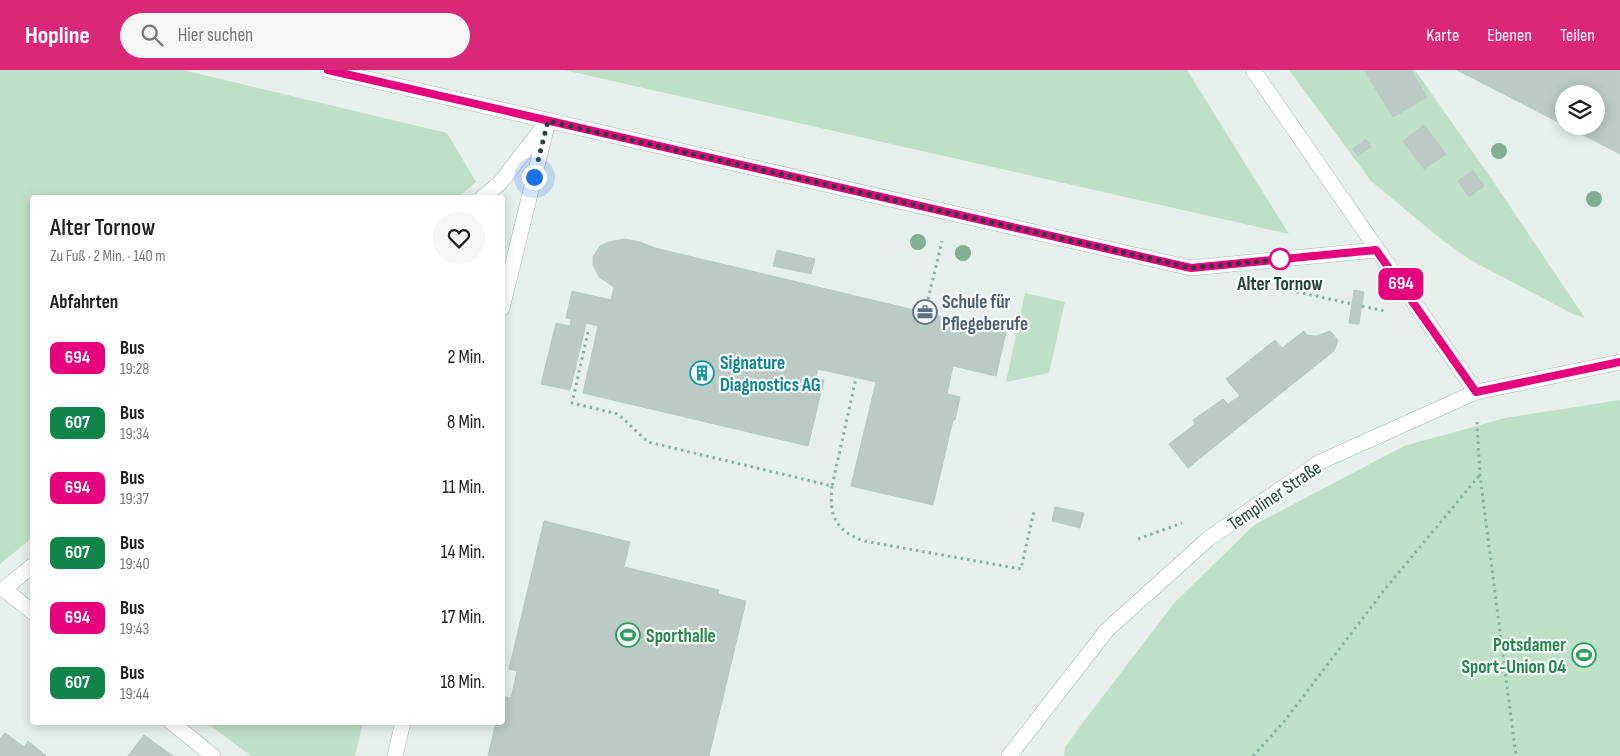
<!DOCTYPE html>
<html lang="de">
<head>
<meta charset="utf-8">
<style>
  :root { --surface:#fff; --page:#f6f6f6; --text:#202124; --muted:#757577; --accent:#db2777 }
  body { margin:0; font-family:"Sofia Sans Condensed",sans-serif; background:var(--page); color:var(--text); height:100vh; display:flex; flex-direction:column; font-size:19px; white-space:nowrap }
  * { box-sizing:border-box; margin:0 }
  p { font-size:16px; color:var(--muted) }
  .icon { flex:none; width:28px; height:28px; fill:none; stroke:currentColor; stroke-width:2; stroke-linecap:round; stroke-linejoin:round }
  .map { position:relative; flex:1; overflow:hidden }
  .side { position:absolute; left:30px; top:125px; width:475px; height:530px; display:flex; flex-direction:column; background:var(--surface); border-radius:5px; box-shadow:0 2px 12px #0003 }
  .side>* { flex:none }
  .badge { padding:0 10px; border-radius:8px; font-size:18px; line-height:32px }
  .tools { position:absolute; left:1555px; top:15px; display:grid; gap:10px }
  .tools a { display:grid; place-items:center; width:50px; height:50px; border-radius:50%; background:var(--surface); box-shadow:0 2px 12px #0003; font-size:25px }
  .you { position:absolute; width:25px; height:25px; margin:-12px; border:4px solid #fff; border-radius:50%; background:#1a73e8; box-shadow:0 0 0 8px #1a73e833 }
  .map>.badge { position:absolute; translate:-50% -50%; box-shadow:0 0 0 2px #fff }
  h2 { padding:0 20px; font-size:19px; line-height:45px }
  .round { display:grid; place-items:center; flex:none; width:52px; height:52px; border-radius:26px; background:var(--page) }
  .headline { display:flex; align-items:center; justify-content:space-between; height:85px; padding:0 20px }
  h1 { font-size:24px; font-weight:600; line-height:38px }
  ul { padding:0; list-style:none }
  li { display:flex; align-items:center; gap:15px; height:65px; padding:0 20px }
  li div { flex:1 }
  li b { display:block; font-size:19px }
  li em { font-style:normal }
  li .badge { min-width:55px; font-weight:700; text-align:center }
  header { display:flex; align-items:center; gap:30px; box-sizing:border-box; height:70px; padding:0 25px; background:var(--accent); color:#fff }
  header strong { font-size:24px }
  nav { display:flex; gap:28px; margin-inline-start:auto; font-size:18px }
  .search { width:350px; height:45px; background:var(--page); display:flex; align-items:center; gap:12px; box-sizing:border-box; padding:0 18px; border-radius:28px; color:var(--muted); font-size:19px }
  .map>svg:first-child { display:block }
  .green { fill:#bfe0c8 }
  .building { fill:#bbcac4; stroke:#b8c9c2 }
  .lines { fill:none; stroke-linecap:round; stroke-linejoin:round }
  .minor-casing { stroke:#a8b8b2; stroke-width:16 }
  .path { stroke:#86b3a5; stroke-width:3; stroke-dasharray:2.5 4; stroke-linecap:butt }
  .minor { stroke:#fff; stroke-width:15 }
  .tree { fill:#80af93 }
  .line-casing { stroke:#fff; stroke-width:11 }
  .line { stroke:#e6007e; stroke-width:8 }
  .walk { stroke:#24423a; stroke-width:5; stroke-dasharray:0 9 }
  .stop-dot { fill:#fff; stroke:#e6007e; stroke-width:2.5 }
  .labels { text-anchor:middle; stroke-width:4.5; stroke-linejoin:round; paint-order:stroke }
  .stop-label { font-size:19px; font-weight:bold; fill:#24423a; stroke:#f7fbf9 }
  .service-label { font-size:19px; font-weight:bold; fill:#4e5e75; stroke:#f7fbf9; text-anchor:start }
  .culture-label { font-size:19px; font-weight:bold; fill:#0d838f; stroke:#f7fbf9; text-anchor:start }
  .street-label { font-size:19px; fill:#24423a; stroke:#f7fbf9 }
  .leisure-label { font-size:19px; font-weight:bold; fill:#27864d; stroke:#f7fbf9; text-anchor:start }
</style>
</head>
<body>
<header>
<strong>Hopline</strong>
<div class="search"><svg class="icon" aria-label="search" viewBox="0 0 24 24"><circle cx="10" cy="10" r="6"/><path d="M15 15l6 6"/></svg>Hier suchen</div>
<nav><a>Karte</a><a>Ebenen</a><a>Teilen</a></nav>
</header>
<div class="map">
<svg width="1620" height="686" viewBox="0 0 1620 686">
  <rect width="100%" height="100%" fill="#e6efeb"/>
  <path class="green" d="M0 0H183L447 63 476 112 457 128H32V468L0 494Z
    M564 0H1187L1289 164Z
    M1289 0H1415L1493 111 1585 248 1571 243 1472 191 1442 170 1371 111Z
    M1025 223 1065 232 1049 303 1006 312Z
    M1620 330V686H1064L1065 677 1084 651 1175 532 1254 455 1404 376 1505 348Z
    M207 653H363L355 686H251Z"/>
  <path class="building" d="M1364 0H1411L1427 27 1393 47Z
    M1457 0H1620V84L1566 56H1596V24H1564V55Z
    M1424 55 1446 84 1424 99 1403 71Z
    M1366 69 1371 77 1358 86 1353 79Z
    M1473 100 1484 116 1469 127 1458 111Z
    M625 169 640 172 655 178 1006 262 996 306 953 296 947 324 960 327 955 350H953L933 435 851 416 876 312 818 299 816 308 824 310 808 376 583 323 598 256 566 248 572 221 611 230 614 217 599 207 593 195V187L600 176 609 172Z
    M777 180 815 189 811 204 773 196Z
    M1354 220 1364 222 1359 254 1349 253Z
    M571 250 586 254 570 320 541 314 556 253 570 256Z
    M1304 261 1307 265 1316 266 1330 261 1338 270 1334 281 1255 344 1226 309 1275 270 1282 278Z
    M1240 326 1255 344 1188 398 1169 374 1195 354 1193 350 1223 329 1228 334Z
    M1055 437 1084 443 1080 458 1052 451Z
    M544 451 630 472 624 497 719 520 718 524 746 531 709 686H488L496 652H502L503 626 511 628 517 601 509 599Z
    M5 663 24 677 28 671 46 686H0V669Z
    M144 665 173 686H128Z"/>
  <g class="lines">
    <g class="minor-casing">
      <path id="minor" d="M328 0 1191 198 1376 180
        M1253 0 1476 322
        M482 128 500 113 544 56
        M502 238 548 51
        M32 496 4 519 32 542
        M171 652 213 686
        M395 686 403 652
        M1009 686 1107 560 1208 469 1320 392 1476 322 1620 292"/>
    </g>
    <path class="path" d="M1284 219 1352 234
      M1362 236 1385 241
      M925 242 942 171
      M588 262 572 333 618 344 648 372 832 416 856 308
      M1477 352 1480 406 1516 686
      M832 416C829 445 834 460 864 471L1021 499 1034 441
      M1138 469 1182 453
      M1253 686 1283 653 1385 519 1479 406"/>
    <use href="#minor" class="minor"/>
  </g>
  <g class="tree">
    <circle cx="1499" cy="81" r="8"/>
    <circle cx="1594" cy="129" r="8"/>
    <circle cx="918" cy="172" r="8"/>
    <circle cx="963" cy="183" r="8"/>
  </g>
  <g class="lines">
    <g class="line-casing">
      <path id="line" d="M328 0 1191 198 1376 180 1476 322 1620 292"/>
    </g>
    <use href="#line" class="line"/>
    <path class="walk" d="M534 107 548 51 1191 198 1284 189H1280"/>
  </g>
  <defs>
    <g id="office-ring" transform="scale(1.25)"><circle r="9.5" fill="#f7fbf9" stroke="#5c6f8a" stroke-width="1.5"/><path d="M-6-3h4V-5.5h4V-3h4V5H-6ZM-1-4.5V-3h2v-1.5ZM-6 0V1H6V0Z" fill="#5c6f8a"/></g>
    <g id="building-ring" transform="scale(1.25)"><circle r="9.5" fill="#f7fbf9" stroke="#0f9aa8" stroke-width="1.5"/><path d="M-4-6H4V6H1V3H-1V6H-4ZM-2.5-4.3h1.7v1.8h-1.7ZM.8-4.3h1.7v1.8H.8ZM-2.5-1h1.7V.8h-1.7ZM.8-1h1.7V.8H.8Z" fill="#0f9aa8"/></g>
    <g id="stadium-ring" transform="scale(1.25)"><circle r="9.5" fill="#f7fbf9" stroke="#2e9e5b" stroke-width="1.5"/><path d="M0-5a6.5 5 0 1 0 0 10a6.5 5 0 1 0 0-10ZM-3.5-1.8h7v3.6h-7Z" fill="#2e9e5b"/></g>
  </defs>
  <g fill-rule="evenodd">
    <use href="#office-ring" x="925" y="242"/>
    <use href="#building-ring" x="702" y="303"/>
    <use href="#stadium-ring" x="628" y="565"/>
    <use href="#stadium-ring" x="1584" y="585"/>
  </g>
  <circle class="stop-dot" cx="1280" cy="189" r="10"/>
  <g class="labels">
    <g class="stop-label">
      <text x="1280" y="220">Alter Tornow</text>
    </g>
    <g class="service-label">
      <text x="942" y="238">Schule für<tspan x="942" dy="22">Pflegeberufe</tspan></text>
    </g>
    <g class="culture-label">
      <text x="720" y="299">Signature<tspan x="720" dy="22">Diagnostics AG</tspan></text>
    </g>
    <g class="street-label">
      <text transform="translate(1274 425) rotate(-34)" y="7">Templiner Straße</text>
    </g>
    <g class="leisure-label">
      <text x="646" y="572">Sporthalle</text>
      <text x="1566" y="581" text-anchor="end">Potsdamer<tspan x="1566" dy="22">Sport-Union 04</tspan></text>
    </g>
  </g>
</svg>
<div class="tools">
<a><svg class="icon" aria-label="layers" viewBox="0 0 24 24"><path d="M12 4l9 5-9 5-9-5zM3 14l9 5 9-5"/></svg></a>
</div>
<div class="you" style="left:534px;top:107px"></div>
<b class="badge" style="left:1401px;top:214px;background:#e6007e;color:#fff">694</b>
<section class="side">
<div class="headline"><div><h1>Alter Tornow</h1><p>Zu Fuß · 2 Min. · 140 m</p></div><a class="round"><svg class="icon" aria-label="heart" viewBox="0 0 24 24"><path d="M12 20l-8-8c-3-5 5-10 8-4 3-6 11-1 8 4z"/></svg></a></div>
<h2>Abfahrten</h2>
<ul>
<li><span class="badge" style="background:#e6007e;color:#fff">694</span><div><b>Bus</b><p>19:28</p></div><em>2 Min.</em></li>
<li><span class="badge" style="background:#108449;color:#fff">607</span><div><b>Bus</b><p>19:34</p></div><em>8 Min.</em></li>
<li><span class="badge" style="background:#e6007e;color:#fff">694</span><div><b>Bus</b><p>19:37</p></div><em>11 Min.</em></li>
<li><span class="badge" style="background:#108449;color:#fff">607</span><div><b>Bus</b><p>19:40</p></div><em>14 Min.</em></li>
<li><span class="badge" style="background:#e6007e;color:#fff">694</span><div><b>Bus</b><p>19:43</p></div><em>17 Min.</em></li>
<li><span class="badge" style="background:#108449;color:#fff">607</span><div><b>Bus</b><p>19:44</p></div><em>18 Min.</em></li>
</ul>
</section>
</div>
</body>
</html>
